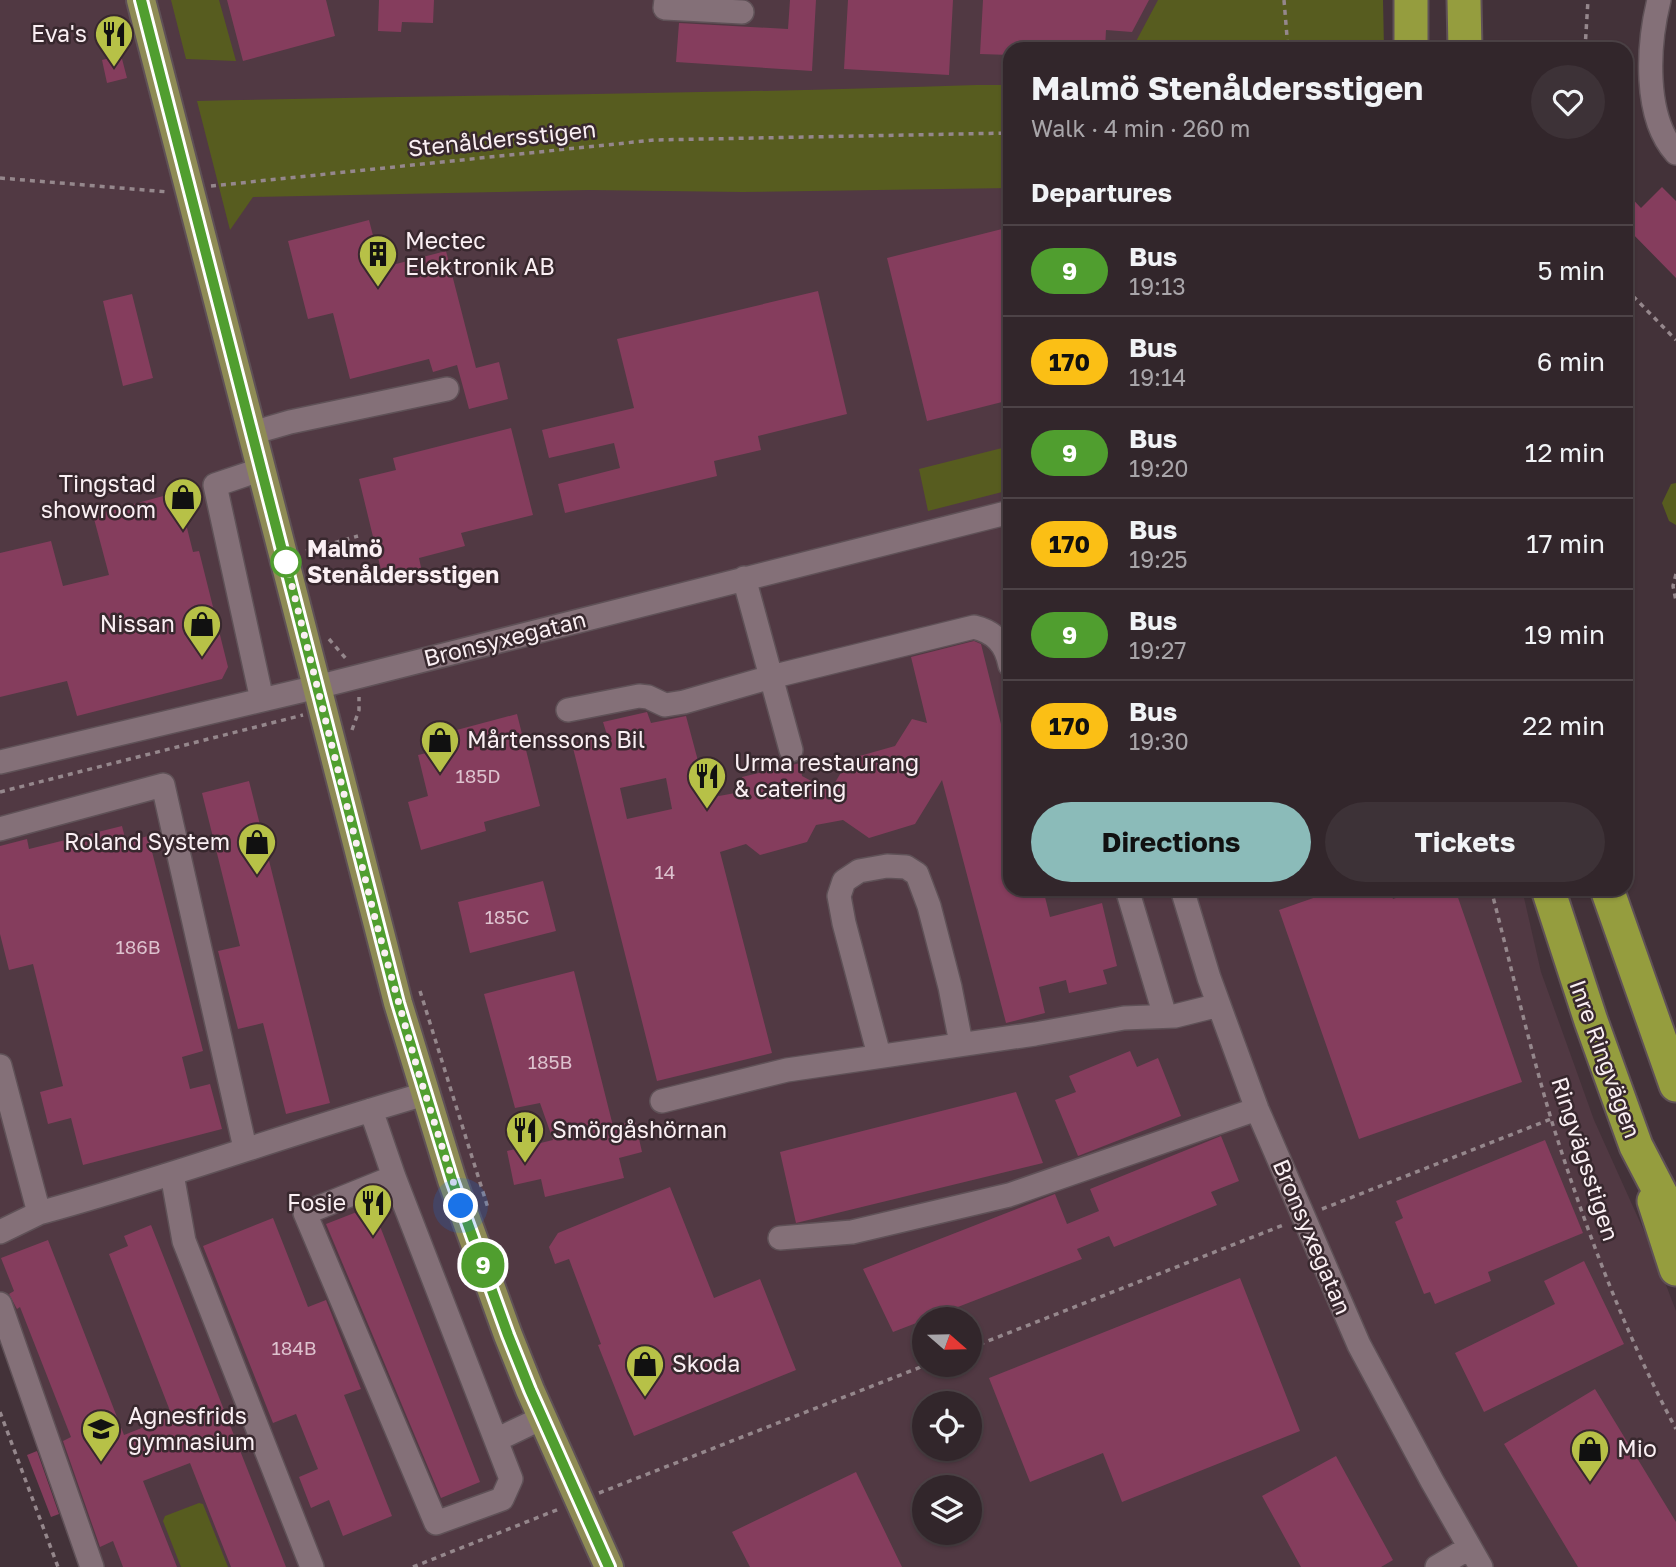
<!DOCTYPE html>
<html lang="en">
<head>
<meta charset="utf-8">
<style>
  :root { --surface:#32262b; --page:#3d3237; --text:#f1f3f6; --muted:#a8a5a9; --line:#4d4347; --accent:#8bbbb9 }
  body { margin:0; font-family:"Golos Text",sans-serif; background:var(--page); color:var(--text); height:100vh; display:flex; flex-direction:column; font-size:26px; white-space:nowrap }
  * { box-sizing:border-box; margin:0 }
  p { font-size:23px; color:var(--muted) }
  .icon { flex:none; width:38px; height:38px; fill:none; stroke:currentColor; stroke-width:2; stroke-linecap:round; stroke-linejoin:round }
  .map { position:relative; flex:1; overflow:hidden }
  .side { position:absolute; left:1003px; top:42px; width:630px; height:854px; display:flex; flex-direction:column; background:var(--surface); border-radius:21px; box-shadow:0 2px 5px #0004,0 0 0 2px var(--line) }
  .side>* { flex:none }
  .badge { padding:0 14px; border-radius:23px; font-size:24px; line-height:46px }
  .needle { width:46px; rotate:110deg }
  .fabs { position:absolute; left:912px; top:1307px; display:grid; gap:14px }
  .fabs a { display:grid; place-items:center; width:70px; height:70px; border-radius:50%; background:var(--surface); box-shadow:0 2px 5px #0004,0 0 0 2px var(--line); font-size:35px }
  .you { position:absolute; width:35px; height:35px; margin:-18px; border:5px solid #fff; border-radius:50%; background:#1a73e8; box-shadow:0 0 0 10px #1a73e833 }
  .map>.badge { position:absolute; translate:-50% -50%; box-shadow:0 0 0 4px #fff }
  h2 { padding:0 28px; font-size:26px; line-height:63px }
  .round { display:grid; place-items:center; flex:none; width:74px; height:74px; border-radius:37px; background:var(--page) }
  .overview { display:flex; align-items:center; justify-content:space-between; height:119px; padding:0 28px }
  h1 { font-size:33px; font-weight:700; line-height:52px }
  .cta { display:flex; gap:14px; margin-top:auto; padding:14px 28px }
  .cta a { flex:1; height:80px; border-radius:42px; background:var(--accent); color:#111; font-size:28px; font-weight:700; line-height:80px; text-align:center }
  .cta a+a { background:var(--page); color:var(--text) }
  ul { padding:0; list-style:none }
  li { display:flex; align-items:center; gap:21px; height:91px; padding:0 28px; border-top:2px solid var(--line) }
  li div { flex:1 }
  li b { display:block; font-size:26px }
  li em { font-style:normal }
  li .badge { min-width:77px; font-weight:700; text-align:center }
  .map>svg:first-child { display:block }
  .built { fill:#513943; fill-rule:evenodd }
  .green { fill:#575c1f }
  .building { fill:#853d5d; fill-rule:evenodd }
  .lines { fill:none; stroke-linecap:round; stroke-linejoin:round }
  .minor-casing { stroke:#5f5157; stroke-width:26 }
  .major-casing { stroke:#5f5157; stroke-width:32 }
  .highway-casing { stroke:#5f5157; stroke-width:37 }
  .path { stroke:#95878c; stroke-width:3.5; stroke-dasharray:5 5; stroke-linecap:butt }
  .minor { stroke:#847078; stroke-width:23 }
  .major { stroke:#8e8b55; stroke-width:28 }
  .highway { stroke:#959d3e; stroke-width:33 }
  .line-casing { stroke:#fff; stroke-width:16 }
  .line { stroke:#509e2f; stroke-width:10 }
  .walk { stroke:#faeff3; stroke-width:7; stroke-dasharray:0 12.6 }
  .stop-dot { fill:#fff; stroke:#509e2f; stroke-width:3.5 }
  .labels { text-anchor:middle; stroke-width:5; stroke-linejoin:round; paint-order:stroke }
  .number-label { font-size:19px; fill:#ddc2ce }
  .poi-label { font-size:23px; fill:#faeff3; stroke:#38282e; text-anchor:start }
  .street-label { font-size:23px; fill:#faeff3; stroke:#38282e }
  .stop-label { font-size:23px; font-weight:bold; fill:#faeff3; stroke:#38282e; text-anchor:start }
</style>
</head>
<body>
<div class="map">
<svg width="1676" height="1567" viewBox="0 0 1676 1567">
  <rect width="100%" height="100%" fill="#433239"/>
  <path class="built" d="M0 0H1378L1380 49H1010V889H1522L1541 972 1594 1120 1653 1251 1676 1311V1567H79L0 1327ZM924 1320H970V1365H924ZM924 1404H970V1449H924ZM924 1488H970V1533H924Z"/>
  <path class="green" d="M171 0H219L236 61 186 59Z
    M1158 0H1383L1384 49H1132Z
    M976 85H1010V188L743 192 589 190 253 197 230 230 197 101C457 95 717 94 976 85Z
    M1010 446V490L928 511 919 469Z
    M1676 483V525L1669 521 1662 503 1671 484Z
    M199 1503 203 1504 228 1567H181L163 1521 165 1516Z"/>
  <path class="building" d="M227 0H326L335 36 243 61Z
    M379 0H434L433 23 402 22 401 32 378 31Z
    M790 0H816L812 71 676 62 679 23 788 29Z
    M848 0H953L949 75 844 69Z
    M983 0H1149L1132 32 1106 30 1105 49H1010V55L980 54Z
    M121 55 127 78 107 83 102 60Z
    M1662 187 1676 201V278L1626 227V192L1641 208Z
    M369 220 378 255 393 251 396 264 446 251 476 368 499 362 508 399 469 409 457 365 433 372 429 359 350 379 333 313 308 319 288 241Z
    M1010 227V400L927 421 887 258Z
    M818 291 847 414 758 436 761 450 714 461 717 476 565 513 558 484 620 468 614 443 549 458 542 430 634 408 617 339Z
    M132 294 153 378 123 386 103 301Z
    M511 428 533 515 461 533 465 546 419 558 422 572 384 582 359 479 396 470 393 458Z
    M178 492 193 552 199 551 228 667 222 679 77 716 67 681 0 697V553L51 541 63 586 109 575 93 515Z
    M974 641 981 644 1010 760V889H1043L1050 917 1102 903 1117 966 1103 970 1107 984 1069 993 1066 980 1039 987 1045 1013 1006 1023 942 780 915 824 869 838 843 820 816 825 807 842 760 855 746 844 720 852 772 1053 657 1081 572 744 607 735 603 722 647 712 651 723 686 716 705 787 719 796 746 791 742 777 800 763 802 776 830 791 849 759 895 746 912 719 927 723 911 657ZM666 778 672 809 627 819 620 788Z
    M517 714 540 806 484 822 486 831 421 850 408 802 428 796 418 755 443 749 438 735Z
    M249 781 330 1103 286 1114 263 1023 238 1029 218 951 240 946 202 793Z
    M122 826 126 842 148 836 203 1051 182 1057 190 1089 210 1084 222 1129 83 1165 71 1118 48 1124 40 1092 63 1086 33 964 9 970 0 934V846L27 839 29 849Z
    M543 881 556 931 470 953 458 902Z
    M1339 889H1390L1393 899 1421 889H1455L1522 1082 1359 1139 1279 910Z
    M574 971 613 1126 635 1121 642 1152 619 1158 624 1178 545 1197 541 1179 514 1185 507 1151 553 1140 540 1103 515 1108 484 994Z
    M1130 1051 1137 1067 1158 1058 1181 1116 1078 1156 1055 1100 1076 1092 1069 1076Z
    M1016 1092 1043 1163 796 1223 780 1152Z
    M1221 1136 1239 1181 1211 1192 1217 1205 1114 1247 1109 1236 1077 1249 1082 1259 893 1332 863 1269 1055 1194 1067 1224 1099 1211 1090 1189Z
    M1545 1140 1583 1233 1488 1272 1491 1281 1435 1304 1430 1292 1424 1294 1395 1222 1403 1218 1396 1201Z
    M670 1187 714 1298 760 1279 796 1370 634 1436 598 1345 601 1344 569 1259 555 1264 549 1247 558 1233Z
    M367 1208 371 1218 376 1216 480 1482 441 1498 326 1224Z
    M273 1218 308 1307 326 1300 361 1389 344 1395 392 1516 343 1536 329 1500 311 1508 299 1477 318 1469 296 1414 273 1423 203 1246Z
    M151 1225 286 1567H231L190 1463 143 1481 177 1567H123L113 1541 100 1547 63 1441 71 1437 20 1307 17 1309 9 1294 14 1291 1 1258 48 1240 124 1435 172 1416 109 1254 128 1246 124 1236Z
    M1584 1261 1624 1344 1484 1412 1455 1353 1555 1304 1544 1281Z
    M1240 1278 1300 1431 1122 1502 1103 1453 1030 1482 989 1378Z
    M1595 1389 1676 1522V1567H1578L1504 1444Z
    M37 1451 59 1514 51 1517 27 1455Z
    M1336 1456 1393 1560 1381 1567H1301L1262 1496Z
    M856 1472 902 1567H750L732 1532Z"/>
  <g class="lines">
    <g class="minor-casing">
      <path id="minor" d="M666 0 665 8 742 12
        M1659 0C1648 44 1643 117 1676 153
        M252 433 290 422 447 389
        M262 469 215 485 262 700
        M744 578 791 750
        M568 710 639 696 648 697 665 705 684 702 771 677 974 627C995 632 1006 644 1010 665
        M0 762 317 687 1010 512
        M0 829 163 785 245 1148
        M1127 889 1165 1016
        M1182 889 1209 978 1257 1109 1359 1345 1432 1481 1481 1567
        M879 1055 844 923 839 896 844 881 859 871 887 866 906 867 917 874 929 906 950 987 961 1043
        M0 1066 39 1213C169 1178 295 1131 425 1094
        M662 1101 787 1070 1035 1034 1124 1018 1175 1016 1219 1005
        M371 1110 394 1177 511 1479 502 1499 436 1523 305 1213 394 1177
        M172 1174 184 1241 312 1567
        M0 1232 39 1213
        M780 1238 852 1232 1009 1195 1257 1109
        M0 1304 92 1567
        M496 1440 542 1418
        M1437 1567 1469 1548"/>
    </g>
    <g class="major-casing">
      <path id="major" d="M141 0 398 1003 452 1180 508 1335 530 1390 609 1567"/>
    </g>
    <g class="highway-casing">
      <path id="highway" d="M1464 0 1465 49
        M1411 49V0
        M1548 889 1591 1021 1636 1146 1676 1223
        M1607 889 1676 1085
        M1654 1201 1676 1269"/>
    </g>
    <path class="path" d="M1284 0 1288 49
      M1585 49 1588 0
      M0 178 169 192
      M211 186 654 140 1010 133
      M1626 289 1676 340
      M306 551 358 536
      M1676 574 1673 586 1676 601
      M329 639 347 660
      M352 730 359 710V697
      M0 792 303 715
      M1491 889C1511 966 1529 1045 1552 1122 1585 1227 1624 1332 1676 1429
      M420 991 488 1208
      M1322 1209 1551 1119
      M970 1348 1286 1224
      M0 1412 58 1567
      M599 1493 926 1365
      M413 1567 559 1509"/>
    <use href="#minor" class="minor"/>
    <use href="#major" class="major"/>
    <use href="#highway" class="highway"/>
  </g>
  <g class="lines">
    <g class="line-casing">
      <path id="line" d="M141 0 398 1003 452 1180 508 1335 530 1390 609 1567"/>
    </g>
    <use href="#line" class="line"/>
    <path class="walk" d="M286 562 376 922 418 1071 461 1206"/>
  </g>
  <defs>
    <g id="restaurant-pin" transform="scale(2.0125)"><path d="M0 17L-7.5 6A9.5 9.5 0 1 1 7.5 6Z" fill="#b7c147" stroke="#38282e"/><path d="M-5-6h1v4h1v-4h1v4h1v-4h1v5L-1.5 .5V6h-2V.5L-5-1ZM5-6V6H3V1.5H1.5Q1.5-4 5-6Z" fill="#111"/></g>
    <g id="building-pin" transform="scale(2.0125)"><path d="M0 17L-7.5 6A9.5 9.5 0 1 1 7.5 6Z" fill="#b7c147" stroke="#38282e"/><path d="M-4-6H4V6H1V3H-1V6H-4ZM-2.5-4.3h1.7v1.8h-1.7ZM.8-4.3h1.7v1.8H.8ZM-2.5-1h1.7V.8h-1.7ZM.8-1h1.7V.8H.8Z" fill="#111"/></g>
    <g id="shop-pin" transform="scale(2.0125)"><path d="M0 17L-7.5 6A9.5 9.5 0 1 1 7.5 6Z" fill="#b7c147" stroke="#38282e"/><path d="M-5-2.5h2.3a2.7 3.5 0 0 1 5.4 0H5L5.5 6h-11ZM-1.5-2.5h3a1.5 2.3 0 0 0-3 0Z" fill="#111"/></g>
    <g id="school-pin" transform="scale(2.0125)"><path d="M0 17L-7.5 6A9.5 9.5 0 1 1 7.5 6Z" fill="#b7c147" stroke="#38282e"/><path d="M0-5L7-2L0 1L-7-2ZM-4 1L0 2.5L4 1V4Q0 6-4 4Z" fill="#111"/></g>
  </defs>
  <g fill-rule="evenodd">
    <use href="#restaurant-pin" x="114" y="34"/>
    <use href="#building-pin" x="378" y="254"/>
    <use href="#shop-pin" x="183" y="497"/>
    <use href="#shop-pin" x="202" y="624"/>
    <use href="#shop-pin" x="440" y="740"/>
    <use href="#restaurant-pin" x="707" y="776"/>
    <use href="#shop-pin" x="257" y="842"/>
    <use href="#restaurant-pin" x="525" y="1130"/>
    <use href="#restaurant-pin" x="373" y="1203"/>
    <use href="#shop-pin" x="645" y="1364"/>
    <use href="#school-pin" x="101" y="1429"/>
    <use href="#shop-pin" x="1590" y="1449"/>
  </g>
  <circle class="stop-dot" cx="286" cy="562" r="14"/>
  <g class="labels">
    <g class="number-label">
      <text x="478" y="783">185D</text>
      <text x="665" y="879">14</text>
      <text x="507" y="924">185C</text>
      <text x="138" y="954">186B</text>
      <text x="550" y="1069">185B</text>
      <text x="294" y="1355">184B</text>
    </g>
    <g class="poi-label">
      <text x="87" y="42" text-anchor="end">Eva's</text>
      <text x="405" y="249">Mectec<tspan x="405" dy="26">Elektronik AB</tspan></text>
      <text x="156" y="492" text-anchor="end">Tingstad<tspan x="156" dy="26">showroom</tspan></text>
      <text x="175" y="632" text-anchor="end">Nissan</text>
      <text x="467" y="748">Mårtenssons Bil</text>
      <text x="734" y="771">Urma restaurang<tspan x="734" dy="26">&amp; catering</tspan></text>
      <text x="230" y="850" text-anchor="end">Roland System</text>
      <text x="552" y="1138">Smörgåshörnan</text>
      <text x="346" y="1211" text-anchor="end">Fosie</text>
      <text x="672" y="1372">Skoda</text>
      <text x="128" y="1424">Agnesfrids<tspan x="128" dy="26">gymnasium</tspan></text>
      <text x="1617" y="1457">Mio</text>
    </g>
    <g class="street-label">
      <text transform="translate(502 139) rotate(-6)" y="8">Stenåldersstigen</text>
      <text transform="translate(505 639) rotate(-14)" y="8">Bronsyxegatan</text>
      <text transform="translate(1605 1059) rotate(70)" y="8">Inre Ringvägen</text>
      <text transform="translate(1585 1159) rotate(72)" y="8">Ringvägsstigen</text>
      <text transform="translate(1312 1237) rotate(67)" y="8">Bronsyxegatan</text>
    </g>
    <g class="stop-label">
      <text x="307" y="557">Malmö<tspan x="307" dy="26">Stenåldersstigen</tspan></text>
    </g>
  </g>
</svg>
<div class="fabs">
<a><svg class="needle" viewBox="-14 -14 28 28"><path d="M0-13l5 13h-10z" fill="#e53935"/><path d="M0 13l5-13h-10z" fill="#a8a5a9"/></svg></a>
<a><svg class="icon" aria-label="locate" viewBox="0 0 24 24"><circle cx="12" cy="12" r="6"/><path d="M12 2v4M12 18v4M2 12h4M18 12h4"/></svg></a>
<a><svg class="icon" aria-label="layers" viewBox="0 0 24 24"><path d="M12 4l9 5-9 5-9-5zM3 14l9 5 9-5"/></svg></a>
</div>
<div class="you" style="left:461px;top:1206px"></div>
<b class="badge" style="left:483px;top:1265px;background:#509e2f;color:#fff">9</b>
<section class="side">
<div class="overview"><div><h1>Malmö Stenåldersstigen</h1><p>Walk · 4 min · 260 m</p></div><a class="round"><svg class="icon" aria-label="heart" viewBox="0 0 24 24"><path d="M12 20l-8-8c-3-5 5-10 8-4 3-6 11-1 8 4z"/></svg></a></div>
<h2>Departures</h2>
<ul>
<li><span class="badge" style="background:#509e2f;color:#fff">9</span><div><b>Bus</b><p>19:13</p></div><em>5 min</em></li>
<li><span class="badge" style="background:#fbbf15;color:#111">170</span><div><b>Bus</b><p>19:14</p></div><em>6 min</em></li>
<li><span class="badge" style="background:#509e2f;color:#fff">9</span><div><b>Bus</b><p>19:20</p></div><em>12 min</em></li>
<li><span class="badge" style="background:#fbbf15;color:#111">170</span><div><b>Bus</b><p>19:25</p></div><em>17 min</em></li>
<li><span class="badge" style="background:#509e2f;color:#fff">9</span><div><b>Bus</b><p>19:27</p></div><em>19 min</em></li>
<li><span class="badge" style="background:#fbbf15;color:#111">170</span><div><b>Bus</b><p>19:30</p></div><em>22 min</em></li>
</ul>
<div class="cta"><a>Directions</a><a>Tickets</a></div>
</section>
</div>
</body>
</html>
